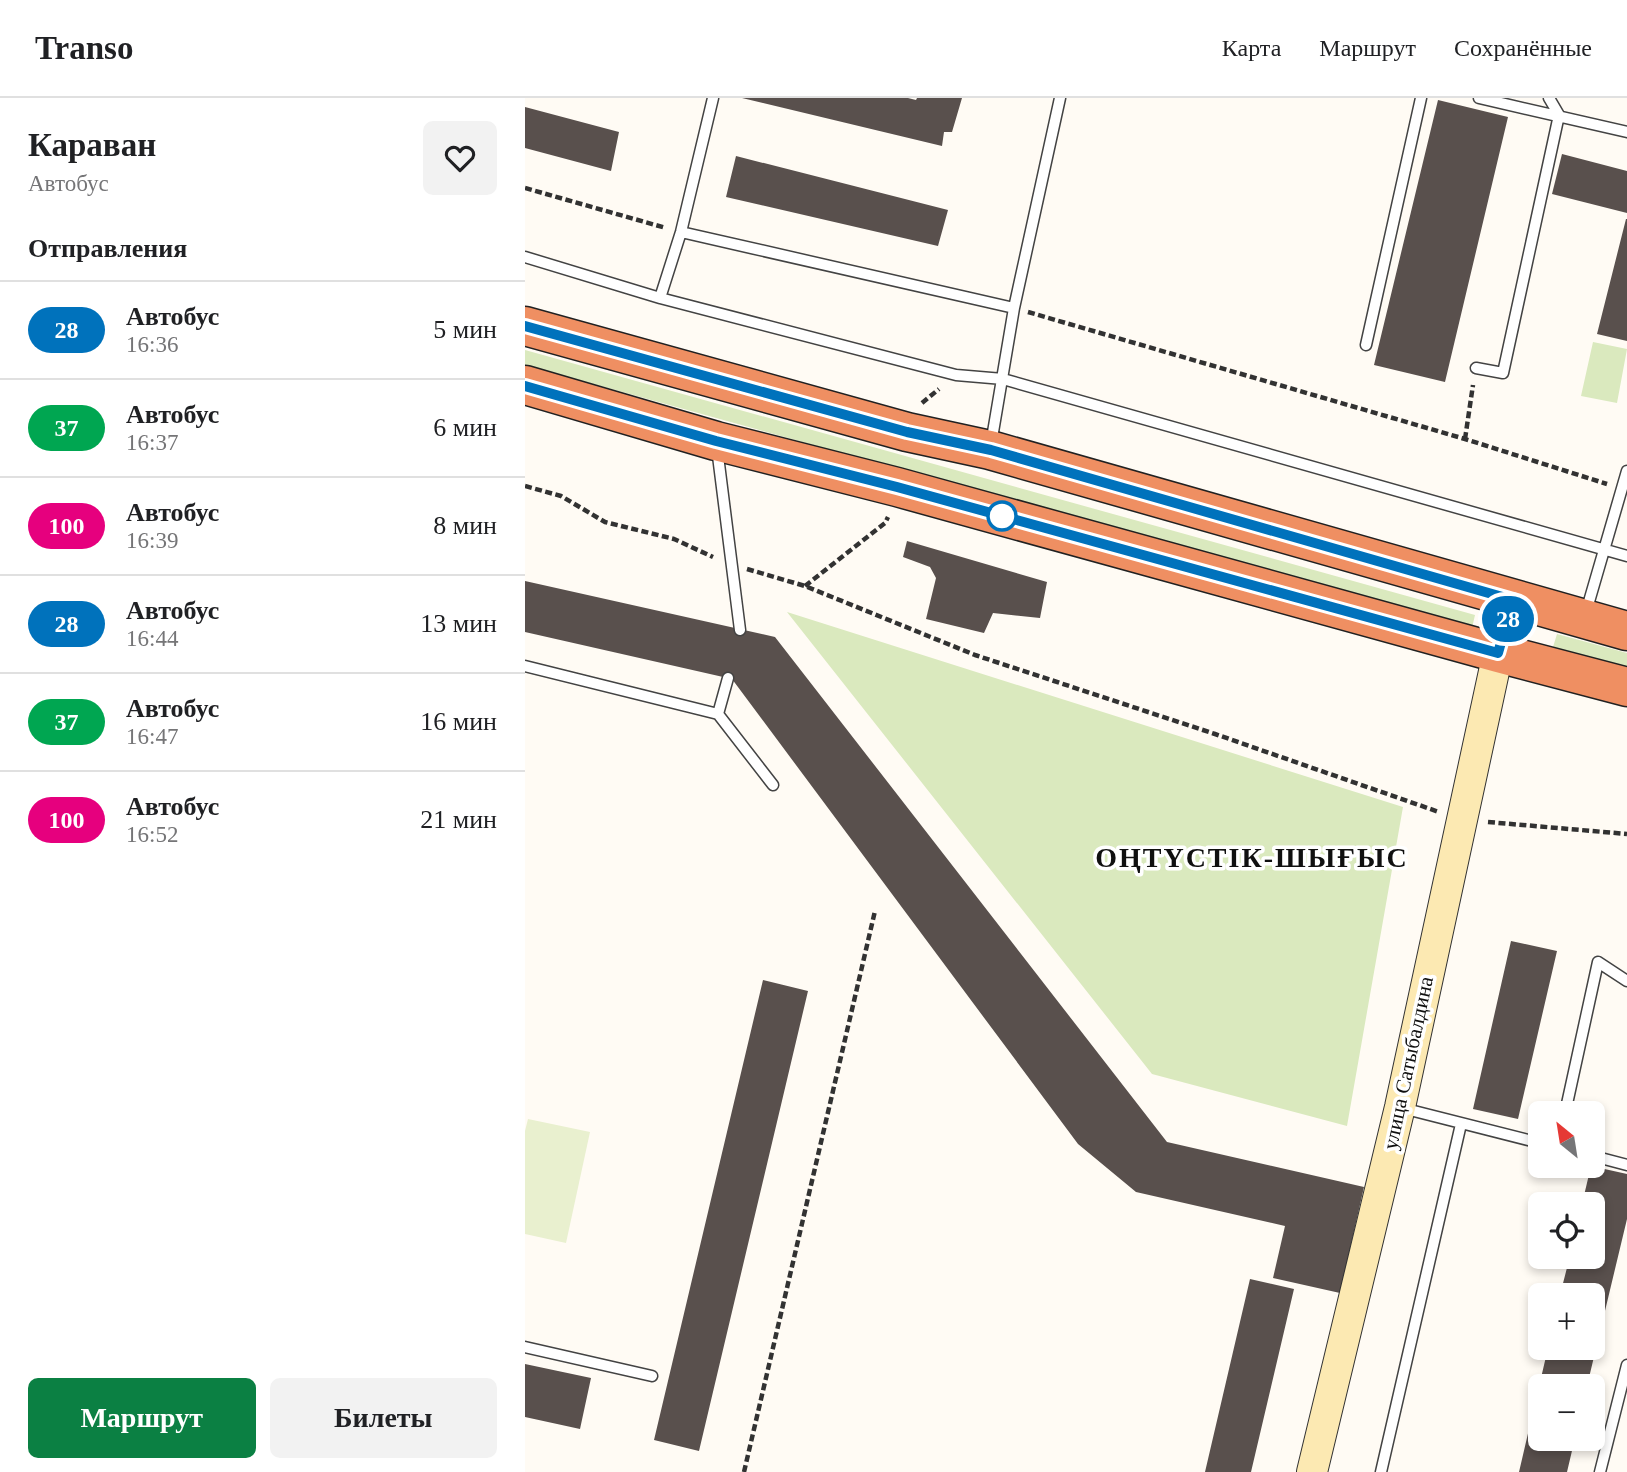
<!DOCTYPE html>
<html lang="ru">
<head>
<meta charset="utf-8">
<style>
  :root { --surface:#fff; --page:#f2f2f2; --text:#202124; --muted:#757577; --line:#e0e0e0; --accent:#0b8043 }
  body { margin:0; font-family:Georgia,serif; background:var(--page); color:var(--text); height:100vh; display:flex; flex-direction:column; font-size:26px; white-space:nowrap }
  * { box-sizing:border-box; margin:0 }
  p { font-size:23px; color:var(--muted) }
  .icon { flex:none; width:38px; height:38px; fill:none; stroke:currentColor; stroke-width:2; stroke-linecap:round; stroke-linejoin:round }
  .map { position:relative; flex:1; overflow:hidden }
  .details { display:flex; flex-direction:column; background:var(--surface); width:525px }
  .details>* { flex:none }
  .badge { padding:0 14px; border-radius:23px; font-size:24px; line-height:46px }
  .needle { width:46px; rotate:330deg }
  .buttons { position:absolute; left:1003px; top:1003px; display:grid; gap:14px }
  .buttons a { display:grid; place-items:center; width:77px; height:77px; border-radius:10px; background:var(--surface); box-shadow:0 4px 10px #0003; font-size:35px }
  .map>.badge { position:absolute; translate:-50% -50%; box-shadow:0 0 0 4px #fff }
  h2 { padding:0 28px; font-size:26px; line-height:63px }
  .round { display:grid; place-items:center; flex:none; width:74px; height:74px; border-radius:10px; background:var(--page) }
  .overview { display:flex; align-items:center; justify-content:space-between; height:119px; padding:0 28px }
  h1 { font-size:33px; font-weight:700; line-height:52px }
  .primary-button { display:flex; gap:14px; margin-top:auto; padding:14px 28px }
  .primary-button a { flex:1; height:80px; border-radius:10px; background:var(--accent); color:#fff; font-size:28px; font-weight:700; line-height:80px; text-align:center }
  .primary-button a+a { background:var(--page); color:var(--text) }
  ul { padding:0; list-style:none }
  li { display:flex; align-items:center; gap:21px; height:98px; padding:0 28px; border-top:2px solid var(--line) }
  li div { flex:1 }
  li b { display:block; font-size:26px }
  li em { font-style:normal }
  li .badge { min-width:77px; font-weight:700; text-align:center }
  header { display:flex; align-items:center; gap:42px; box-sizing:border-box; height:98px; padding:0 35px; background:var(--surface); border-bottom:2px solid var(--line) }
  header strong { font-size:33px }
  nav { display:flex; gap:38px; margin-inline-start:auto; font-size:24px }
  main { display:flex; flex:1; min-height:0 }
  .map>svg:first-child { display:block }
  .green { fill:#dae9be }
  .pitch { fill:#e9f0cf }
  .building { fill:#59504d }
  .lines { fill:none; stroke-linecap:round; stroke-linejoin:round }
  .lane-casing { stroke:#434343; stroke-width:13 }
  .secondary-casing { stroke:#323232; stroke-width:32 }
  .highway-casing { stroke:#212121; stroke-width:41 }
  .path { stroke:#323232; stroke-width:4.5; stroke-dasharray:7 3.5; stroke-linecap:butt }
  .lane { stroke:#fff; stroke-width:10 }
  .secondary { stroke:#fce9b2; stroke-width:30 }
  .highway { stroke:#ef8f62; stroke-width:38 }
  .line-casing { stroke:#fff; stroke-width:16 }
  .line { stroke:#0072bc; stroke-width:10 }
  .stop-dot { fill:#fff; stroke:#0072bc; stroke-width:3.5 }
  .labels { text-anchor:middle; stroke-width:7; stroke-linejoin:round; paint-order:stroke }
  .street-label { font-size:21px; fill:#101010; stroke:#fff }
  .district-label { font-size:28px; font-weight:bold; letter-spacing:2px; fill:#101010; stroke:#fff }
</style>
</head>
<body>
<header>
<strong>Transo</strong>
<nav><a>Карта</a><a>Маршрут</a><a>Сохранённые</a></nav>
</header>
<main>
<section class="details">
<div class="overview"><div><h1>Караван</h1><p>Автобус</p></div><a class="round"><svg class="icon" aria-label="heart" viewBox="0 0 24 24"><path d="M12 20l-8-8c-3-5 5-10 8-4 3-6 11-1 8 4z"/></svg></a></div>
<h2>Отправления</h2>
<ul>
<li><span class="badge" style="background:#0072bc;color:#fff">28</span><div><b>Автобус</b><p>16:36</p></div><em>5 мин</em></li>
<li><span class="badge" style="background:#00a651;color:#fff">37</span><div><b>Автобус</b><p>16:37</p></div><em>6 мин</em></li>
<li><span class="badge" style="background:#e6007e;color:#fff">100</span><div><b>Автобус</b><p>16:39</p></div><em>8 мин</em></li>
<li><span class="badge" style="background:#0072bc;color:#fff">28</span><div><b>Автобус</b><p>16:44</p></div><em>13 мин</em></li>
<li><span class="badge" style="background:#00a651;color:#fff">37</span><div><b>Автобус</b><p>16:47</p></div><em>16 мин</em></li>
<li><span class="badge" style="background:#e6007e;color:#fff">100</span><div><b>Автобус</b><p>16:52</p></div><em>21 мин</em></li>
</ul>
<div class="primary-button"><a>Маршрут</a><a>Билеты</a></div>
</section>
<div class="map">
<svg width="1102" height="1374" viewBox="0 0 1102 1374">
  <rect width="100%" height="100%" fill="#fffbf4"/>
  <path class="green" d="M1068 244 1102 251 1092 305 1056 298Z
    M0 252 950 517 947 530 0 267Z
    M262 514 878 709 822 1028 627 976Z
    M1032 536 1102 555V570L1028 549Z"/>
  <path class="pitch" d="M3 1021 65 1034 41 1145 0 1136V1033Z"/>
  <path class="building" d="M217 0H383L391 2 392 0H437L427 34H419L417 48Z
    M913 2 983 19 920 284 849 267Z
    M0 9 94 34 86 73 0 50Z
    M1037 56 1102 73V115L1027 96Z
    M211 58 423 112 413 148 201 99Z
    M1101 121H1102V243L1072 236Z
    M382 443 522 484 515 520 468 515 459 535 401 521 411 480 405 469 378 459Z
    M0 483 250 539 642 1044 839 1089 815 1195 748 1180 760 1128 611 1094 553 1046 207 581 0 534Z
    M986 843 1032 853 993 1021 948 1011Z
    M238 882 283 893 174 1353 129 1342Z
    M1066 1068 1102 1076V1121L1062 1288H1015V1340H1050L1042 1374H994L1023 1250H1068V1197H1035L1045 1158H1068V1106H1057Z
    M725 1181 769 1191 726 1374H680Z
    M0 1266 66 1280 55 1331 0 1319Z"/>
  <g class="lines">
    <g class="lane-casing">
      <path id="lane" d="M954 0 1102 34
        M156 134 489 210
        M0 159 135 200 156 134 188 0
        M135 200 431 277 478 281 1102 458
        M841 247 896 0
        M951 270 978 275 1034 17 1024 0
        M466 346 489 210 535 0
        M192 350 215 532
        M1061 514 1102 373
        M0 568 193 616 203 580
        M193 616 248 687
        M877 1010 1015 1045
        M1040 1015 1073 864 1102 883
        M1068 1058 1102 1067
        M0 1249 127 1278
        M856 1374 936 1026
        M1075 1374 1102 1267"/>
    </g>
    <g class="secondary-casing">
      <path id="secondary" d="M787 1374 875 1009 973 555 988 502"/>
    </g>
    <g class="highway-casing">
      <path id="highway" d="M0 228 382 334 465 352 1102 533
        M0 287 191 343 372 389 973 555 1102 589"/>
    </g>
    <path class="path" d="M0 90 141 130
      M503 214 940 341 1082 386
      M397 305 414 291
      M940 341 948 287
      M0 388 36 398 80 424 149 441 188 459
      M222 471 280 488 450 557 690 636 914 714
      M280 488 360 425 363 419
      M963 724 1102 736
      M219 1374 350 813"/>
    <use href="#lane" class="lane"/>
    <use href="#secondary" class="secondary"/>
    <use href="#highway" class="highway"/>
  </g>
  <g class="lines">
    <g class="line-casing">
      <path id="line" d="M0 228 382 334 466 352 988 502 973 555 372 389 191 343 0 288"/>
    </g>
    <use href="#line" class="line"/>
  </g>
  <circle class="stop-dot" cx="477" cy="418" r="14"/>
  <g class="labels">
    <g class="street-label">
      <text transform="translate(883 965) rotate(-78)" y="7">улица Сатыбалдина</text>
    </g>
    <g class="district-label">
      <text x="727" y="769">ОҢТҮСТІК-ШЫҒЫС</text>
    </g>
  </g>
</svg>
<div class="buttons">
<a><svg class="needle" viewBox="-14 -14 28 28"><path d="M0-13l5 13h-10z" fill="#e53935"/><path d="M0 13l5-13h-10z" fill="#757577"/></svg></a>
<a><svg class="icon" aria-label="locate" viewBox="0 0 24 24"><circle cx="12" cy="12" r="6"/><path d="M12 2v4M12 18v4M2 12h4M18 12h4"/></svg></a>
<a>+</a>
<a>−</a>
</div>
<b class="badge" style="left:983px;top:521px;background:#0072bc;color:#fff">28</b>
</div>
</main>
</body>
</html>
